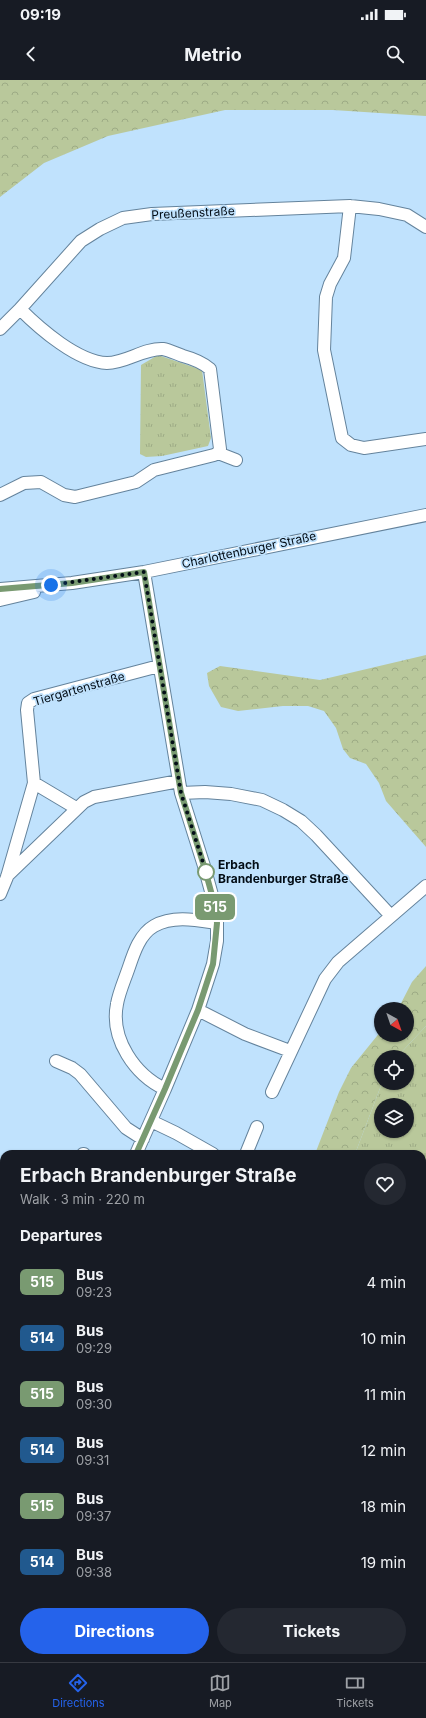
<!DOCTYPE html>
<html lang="en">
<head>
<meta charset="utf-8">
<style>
  :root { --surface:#171b24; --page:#242831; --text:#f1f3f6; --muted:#9ea1a6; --line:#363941; --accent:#2563eb }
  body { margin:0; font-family:Inter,sans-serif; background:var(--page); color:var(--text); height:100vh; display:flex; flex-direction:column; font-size:15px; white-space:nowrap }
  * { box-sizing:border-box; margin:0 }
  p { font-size:13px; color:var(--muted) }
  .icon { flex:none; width:22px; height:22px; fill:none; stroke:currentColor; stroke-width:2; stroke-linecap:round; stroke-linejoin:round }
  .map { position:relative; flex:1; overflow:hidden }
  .side { position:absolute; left:0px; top:1070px; width:426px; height:512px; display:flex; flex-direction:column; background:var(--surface); border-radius:12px 12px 0 0; box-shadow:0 1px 3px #0004 }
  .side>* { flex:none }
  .badge { padding:0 8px; border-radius:6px; font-size:14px; line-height:26px }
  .needle { width:26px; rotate:140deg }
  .tools { position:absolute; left:374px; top:922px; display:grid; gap:8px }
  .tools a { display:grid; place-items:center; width:40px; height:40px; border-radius:50%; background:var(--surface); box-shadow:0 1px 3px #0004; font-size:20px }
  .you { position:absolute; width:20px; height:20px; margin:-10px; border:3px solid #fff; border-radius:50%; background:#1a73e8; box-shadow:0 0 0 6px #1a73e833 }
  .map>.badge { position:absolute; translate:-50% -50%; box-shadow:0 0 0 2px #fff }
  h2 { padding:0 20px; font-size:15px; line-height:36px }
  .round { display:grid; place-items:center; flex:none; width:42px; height:42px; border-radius:21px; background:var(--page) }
  .headline { display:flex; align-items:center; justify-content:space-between; height:68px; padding:0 20px }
  h1 { font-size:19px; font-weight:700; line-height:30px }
  .action { display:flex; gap:8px; margin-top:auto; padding:8px 20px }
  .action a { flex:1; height:46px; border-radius:24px; background:var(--accent); color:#fff; font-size:16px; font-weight:700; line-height:46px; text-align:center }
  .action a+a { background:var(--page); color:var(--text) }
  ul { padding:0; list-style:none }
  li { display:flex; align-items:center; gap:12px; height:56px; padding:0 20px }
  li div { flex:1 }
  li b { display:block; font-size:15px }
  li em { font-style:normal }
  li .badge { min-width:44px; font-weight:700; text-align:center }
  .status { display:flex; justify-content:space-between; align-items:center; height:28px; padding:0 20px; background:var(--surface); direction:ltr }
  .status svg { height:11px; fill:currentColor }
  header { display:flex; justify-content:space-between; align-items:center; height:52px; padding:0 20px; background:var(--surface); font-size:18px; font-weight:700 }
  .tab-bar { display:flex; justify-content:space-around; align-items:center; height:56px; border-top:1px solid var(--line); background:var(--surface); font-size:11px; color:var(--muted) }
  .tab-bar a { display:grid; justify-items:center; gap:2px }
  .tab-bar .on { color:var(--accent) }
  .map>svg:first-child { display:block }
  .grass { fill:url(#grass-tufts); fill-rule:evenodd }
  .forest { fill:url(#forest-crowns) }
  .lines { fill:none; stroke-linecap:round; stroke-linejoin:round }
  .minor-casing { stroke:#64839c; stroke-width:14 }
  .minor { stroke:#fff; stroke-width:12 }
  .line-casing { stroke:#fff; stroke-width:9 }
  .line { stroke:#799a71; stroke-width:6 }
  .walk { stroke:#030d16; stroke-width:4; stroke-dasharray:0 7.2 }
  .stop-dot { fill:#fff; stroke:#799a71; stroke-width:2 }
  .labels { text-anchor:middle; stroke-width:3.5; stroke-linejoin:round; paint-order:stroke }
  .street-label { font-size:12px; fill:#030d16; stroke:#c0e2fd }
  .stop-label { font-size:12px; font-weight:bold; fill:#030d16; stroke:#c0e2fd; text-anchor:start }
</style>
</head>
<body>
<div class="status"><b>09:19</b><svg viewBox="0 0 49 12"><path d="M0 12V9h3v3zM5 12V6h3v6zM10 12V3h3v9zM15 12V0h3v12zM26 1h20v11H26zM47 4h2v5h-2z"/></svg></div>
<header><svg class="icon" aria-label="back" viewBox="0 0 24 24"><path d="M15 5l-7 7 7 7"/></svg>Metrio<svg class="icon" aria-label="search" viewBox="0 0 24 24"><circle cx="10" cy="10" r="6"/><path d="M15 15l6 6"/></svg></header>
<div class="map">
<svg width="426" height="1582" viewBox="0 0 426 1582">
  <defs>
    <pattern id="grass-tufts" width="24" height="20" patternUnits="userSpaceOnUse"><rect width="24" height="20" fill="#b9c89b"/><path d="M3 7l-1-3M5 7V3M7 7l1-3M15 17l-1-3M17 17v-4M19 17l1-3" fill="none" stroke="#9dab85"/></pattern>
    <pattern id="forest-crowns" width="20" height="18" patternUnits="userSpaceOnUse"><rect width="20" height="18" fill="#b9c89b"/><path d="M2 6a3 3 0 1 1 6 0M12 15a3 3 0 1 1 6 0" fill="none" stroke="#9dab85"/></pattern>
  </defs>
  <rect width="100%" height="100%" fill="#c0e2fd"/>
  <path class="grass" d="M158 275 202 290 211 358 208 366 162 376 146 377 140 374 141 285Z
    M426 946V1582H107L109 1578H422V1074H355L382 1003H407V977H397ZM381 1025H407V1051H381Z"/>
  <path class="forest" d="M0 0H426V36L333 30H225L108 56 44 83 0 117Z
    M426 575V767L386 721 379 703 366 684 350 678 343 669 336 648 324 631 308 626H283L238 631 221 627 209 606 207 593 220 586 320 600Z
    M426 886V946L397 977H381V1003H382L355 1074H315L339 1012 351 988 381 951V955H407V929H398L412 902Z"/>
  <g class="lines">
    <g class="minor-casing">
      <path id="minor" d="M350 126 344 178 330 204 326 217 324 270 342 358 351 365 364 368 426 359
        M0 249 20 229 81 161 100 149 123 138 152 134 350 126 379 129 407 135 426 147
        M218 373 236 380
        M0 415 24 403 41 402 64 415 75 417 136 402 154 390 214 375 218 373 220 369 210 289C202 282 194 279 183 276 177 274 169 270 163 269 144 268 126 283 107 283 78 282 40 249 20 229
        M0 509 72 503 144 492 426 435
        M0 520 34 512
        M34 703 76 728
        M181 713 205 712 231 714 262 720 283 730 301 741 316 755 391 836
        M7 796 84 722 94 717 179 701
        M0 814 7 797 34 703 27 630 28 623 34 619 159 586
        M198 930 245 954 290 971
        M56 981 72 988 80 994 126 1048 143 1059
        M165 1009C135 995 110 959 117 924 119 912 125 899 129 887 134 872 140 854 154 846 173 835 197 840 217 843
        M272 1012 325 899 338 882 426 806
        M151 1041 176 1053 213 1074
        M83 1074H84
        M136 1074 165 1009 198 930 213 884 217 861V843L215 826 204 786 181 713 144 492
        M246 1074 257 1047
        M4 1138 0 1143 1 1149 4 1153
        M0 1230H4
        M0 1415 4 1407
        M0 1512 4 1513
        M47 1578 48 1582"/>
    </g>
    <use href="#minor" class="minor"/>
  </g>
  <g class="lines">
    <g class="line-casing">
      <path id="line" d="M0 509 72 503 144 492 181 713 204 786 215 826 217 843 213 884 198 930 165 1009 136 1074"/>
    </g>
    <use href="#line" class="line"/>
    <path class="walk" d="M51 505 144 492 181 713 206 792"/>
  </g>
  <circle class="stop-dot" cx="206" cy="792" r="8"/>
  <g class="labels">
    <g class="street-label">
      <text transform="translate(193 133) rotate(-3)" y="4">Preußenstraße</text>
      <text transform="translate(249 470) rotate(-12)" y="4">Charlottenburger Straße</text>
      <text transform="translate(79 609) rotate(-16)" y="4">Tiergartenstraße</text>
    </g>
    <g class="stop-label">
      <text x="218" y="789">Erbach<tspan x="218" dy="14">Brandenburger Straße</tspan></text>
    </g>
  </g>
</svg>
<div class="tools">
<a><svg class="needle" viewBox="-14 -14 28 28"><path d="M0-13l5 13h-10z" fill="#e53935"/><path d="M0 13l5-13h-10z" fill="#9ea1a6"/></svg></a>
<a><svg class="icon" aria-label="locate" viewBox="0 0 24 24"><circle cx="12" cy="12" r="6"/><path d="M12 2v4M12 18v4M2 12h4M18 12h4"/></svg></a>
<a><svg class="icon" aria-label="layers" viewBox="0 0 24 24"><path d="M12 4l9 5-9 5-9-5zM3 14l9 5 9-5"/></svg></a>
</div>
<div class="you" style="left:51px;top:505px"></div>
<b class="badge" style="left:215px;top:827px;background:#799a71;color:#fff">515</b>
<section class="side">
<div class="headline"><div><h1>Erbach Brandenburger Straße</h1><p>Walk · 3 min · 220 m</p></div><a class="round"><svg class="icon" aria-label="heart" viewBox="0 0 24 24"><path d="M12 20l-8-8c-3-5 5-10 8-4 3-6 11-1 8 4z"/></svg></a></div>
<h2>Departures</h2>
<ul>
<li><span class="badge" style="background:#799a71;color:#fff">515</span><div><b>Bus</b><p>09:23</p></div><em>4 min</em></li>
<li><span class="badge" style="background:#21598e;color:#fff">514</span><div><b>Bus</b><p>09:29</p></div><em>10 min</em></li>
<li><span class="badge" style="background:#799a71;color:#fff">515</span><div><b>Bus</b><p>09:30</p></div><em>11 min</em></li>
<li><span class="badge" style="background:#21598e;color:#fff">514</span><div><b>Bus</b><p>09:31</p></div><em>12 min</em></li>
<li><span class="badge" style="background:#799a71;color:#fff">515</span><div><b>Bus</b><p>09:37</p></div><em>18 min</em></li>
<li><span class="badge" style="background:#21598e;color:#fff">514</span><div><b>Bus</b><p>09:38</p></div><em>19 min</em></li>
</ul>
<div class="action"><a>Directions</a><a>Tickets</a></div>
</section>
</div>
<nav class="tab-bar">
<a class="on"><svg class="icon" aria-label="directions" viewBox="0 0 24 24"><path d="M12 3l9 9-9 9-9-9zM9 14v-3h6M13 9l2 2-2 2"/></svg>Directions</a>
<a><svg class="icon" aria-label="map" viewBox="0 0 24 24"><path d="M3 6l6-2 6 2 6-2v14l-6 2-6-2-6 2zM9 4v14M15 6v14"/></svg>Map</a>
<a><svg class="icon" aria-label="tickets" viewBox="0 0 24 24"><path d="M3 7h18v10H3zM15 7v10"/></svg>Tickets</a>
</nav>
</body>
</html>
